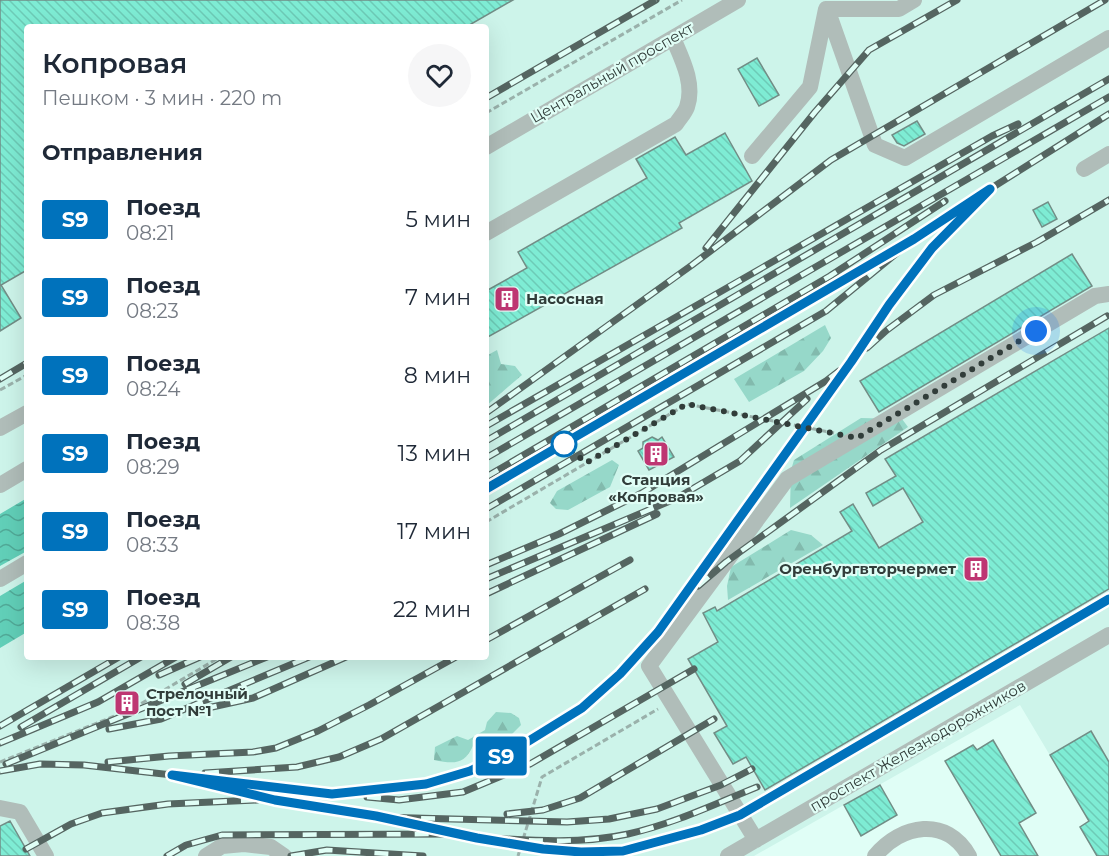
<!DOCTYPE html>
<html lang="ru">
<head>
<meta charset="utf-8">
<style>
  :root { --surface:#fff; --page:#f6f6f7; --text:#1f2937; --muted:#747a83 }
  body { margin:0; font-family:Montserrat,sans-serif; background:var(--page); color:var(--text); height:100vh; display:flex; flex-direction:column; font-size:22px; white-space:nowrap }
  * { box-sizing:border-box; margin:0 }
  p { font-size:20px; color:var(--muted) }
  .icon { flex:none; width:33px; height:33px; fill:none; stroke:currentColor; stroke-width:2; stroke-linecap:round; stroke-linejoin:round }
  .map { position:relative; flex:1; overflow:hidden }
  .drawer { position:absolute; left:24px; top:24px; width:465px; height:636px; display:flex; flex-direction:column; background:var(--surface); border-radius:6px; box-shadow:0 6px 24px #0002 }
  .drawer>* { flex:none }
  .badge { padding:0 12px; border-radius:4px; font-size:21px; line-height:39px }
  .you { position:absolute; width:30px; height:30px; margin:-15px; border:4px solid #fff; border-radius:50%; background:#1a73e8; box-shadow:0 0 0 9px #1a73e833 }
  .map>.badge { position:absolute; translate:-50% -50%; box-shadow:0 0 0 3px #fff }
  h2 { padding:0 18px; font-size:22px; line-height:54px }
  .round { display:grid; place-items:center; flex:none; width:63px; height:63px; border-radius:32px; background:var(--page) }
  .summary { display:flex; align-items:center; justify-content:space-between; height:102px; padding:0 18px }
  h1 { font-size:28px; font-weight:600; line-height:45px }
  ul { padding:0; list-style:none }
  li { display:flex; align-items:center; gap:18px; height:78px; padding:0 18px }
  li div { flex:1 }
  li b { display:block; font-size:22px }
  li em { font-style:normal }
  li .badge { min-width:66px; font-weight:700; text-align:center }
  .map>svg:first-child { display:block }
  .built { fill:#cdf4ea; fill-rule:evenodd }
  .forest { fill:url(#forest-firs) }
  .water { fill:url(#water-waves) }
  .building { fill:url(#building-back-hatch); stroke:#728d86; stroke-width:1.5 }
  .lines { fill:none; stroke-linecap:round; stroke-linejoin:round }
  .path { stroke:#9ab1ab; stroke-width:3; stroke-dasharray:6 3; stroke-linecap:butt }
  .minor { stroke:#b0bdb9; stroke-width:16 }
  .rail-casing { stroke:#556561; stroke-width:7 }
  .rail { stroke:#e0fef6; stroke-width:4.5; stroke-dasharray:14; stroke-linecap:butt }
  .line-casing { stroke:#fff; stroke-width:14 }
  .line { stroke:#0072bc; stroke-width:9 }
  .walk { stroke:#313d3a; stroke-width:6; stroke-dasharray:0 10.8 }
  .stop-dot { fill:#fff; stroke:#0072bc; stroke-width:3 }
  .labels { text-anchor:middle; stroke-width:4.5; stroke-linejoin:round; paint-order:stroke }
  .street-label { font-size:15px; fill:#313d3a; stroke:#e0fef6 }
  .poi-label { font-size:15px; font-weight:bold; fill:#313d3a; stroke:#e0fef6; text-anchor:start }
</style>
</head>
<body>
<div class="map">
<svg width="1109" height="856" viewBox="0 0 1109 856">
  <defs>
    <pattern id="forest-firs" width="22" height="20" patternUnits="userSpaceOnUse" patternTransform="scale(1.5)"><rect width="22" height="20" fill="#96d8c9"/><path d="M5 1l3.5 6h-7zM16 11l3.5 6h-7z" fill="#82baad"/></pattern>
    <pattern id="water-waves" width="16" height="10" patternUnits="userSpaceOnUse" patternTransform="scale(1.5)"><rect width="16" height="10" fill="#61cfb8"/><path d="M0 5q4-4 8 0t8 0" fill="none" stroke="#51a997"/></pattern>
    <pattern id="building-back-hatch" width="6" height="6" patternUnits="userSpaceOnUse" patternTransform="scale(1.5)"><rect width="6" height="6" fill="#7eecd4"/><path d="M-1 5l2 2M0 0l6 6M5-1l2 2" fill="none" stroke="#6dcbb7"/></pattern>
  </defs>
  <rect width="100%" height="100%" fill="#e0fef6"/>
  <path class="built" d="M0 0H1109V810L1089 821 1020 705 754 856H0ZM27 27H486V657H27Z"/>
  <path class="forest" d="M825 325 831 338 823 351 804 371 749 402 734 379Z
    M497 350 501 364 515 366 522 375 486 406V356Z
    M861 418 902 419 908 427 790 508 791 470 794 460Z
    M612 460 619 465 610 487 568 510 556 509 550 503 557 491Z
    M791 530 811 535 823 545 728 600 727 586 731 567Z
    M496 712 511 713 519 718 521 725 508 738 473 746C464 765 454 764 434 760L435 747 457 736 468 740 485 730 487 722Z"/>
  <path class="water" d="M27 498V551L0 566V514Z
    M27 580V632L0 648V596Z"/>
  <path class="building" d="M0 0H513L466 27H27V270L1 285 21 318 0 331Z
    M757 58 779 95 759 106 738 69Z
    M917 121 925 134 904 146 897 143 892 135Z
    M725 133 752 181 679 223 682 228 486 338V291L527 268 518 252 647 178 636 159 675 137 686 155Z
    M1048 202 1057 219 1042 227 1033 210Z
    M1072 254 1092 286 879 412 860 381Z
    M1109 328V589L765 790 746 757 733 764 714 733 727 726 688 659 718 642 703 613 715 607 717 611 852 531 840 512 853 504 879 548 923 522 903 488 873 506 866 493 896 476 885 459Z
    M652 437 658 440 662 437 674 457 649 470 638 451 643 448V442Z
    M1091 731 1109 762V856H1097L1080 827 1089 821 1050 755Z
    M993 740 1036 813 1019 823 1038 856H1001L945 761 973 745 977 750Z
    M880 785 897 815 861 836 844 805Z
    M10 821 30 856H0V826Z"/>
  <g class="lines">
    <path class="path" d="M486 113 682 0
      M0 390 27 375
      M486 522 687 404 834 433
      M0 762 132 709 220 657
      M518 856 542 777 658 709"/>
    <path class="minor" d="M914 0 899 9H827L875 145 905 158 1109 38
      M486 147 738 0
      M752 156 810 87 826 9
      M1084 169 1109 154
      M486 233 676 124C679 119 685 113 687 107 695 84 682 59 673 38
      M0 428 27 413
      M0 485 27 469
      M0 579 27 563
      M0 808 20 812 46 856
      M756 840 649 666 787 479 1095 296 1109 294
      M206 856 222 846 244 844 271 847 284 856
      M728 856 1109 635
      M875 856C901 824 947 816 969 856"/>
    <g class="rail-casing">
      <path id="rail" d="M486 98 656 0
        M706 248 815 112 869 50 957 0
        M867 348 887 330 934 295 1037 242 1109 200
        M0 379 27 363
        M486 413 692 265 831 160 1105 0
        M486 426 992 136 1018 124
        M486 441 1109 79
        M486 458 1109 97
        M486 477 830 276 945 201
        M486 489 879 259
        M486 509 826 311 914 239 969 203
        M486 565 559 534 642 493 826 381 839 371
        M486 579 677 498 740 461 807 399
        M698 586 726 562 881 450 1107 316
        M486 594 657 514
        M486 640 630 560
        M159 675 200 657
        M185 684 231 657
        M203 709 253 698 346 657
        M0 726 119 657
        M21 727 141 657
        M109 729 161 719 309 657
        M0 743 98 702 176 657
        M108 762 169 756 253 752 276 748 318 731 369 705 456 657
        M6 764 267 657
        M0 771 40 764 84 765 340 794
        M205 773 297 767 339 757 381 739 645 589
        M228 788 275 800 376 817 567 822 609 819 657 809 721 785 752 769
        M331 794 426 784 470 771 519 747 582 708 620 674 658 632 889 305 932 248 990 189 1109 114
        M367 797 399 800 463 792 530 764 694 669
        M507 814 543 810 580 798 714 719
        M473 837C524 840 578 845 628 834 673 824 715 804 757 787
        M532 847 581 852 610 851
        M26 849 71 824 102 813 168 804 257 800
        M167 856 186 845 222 835 458 834
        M291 856 327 850 423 856
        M601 856 701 830 740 815 1109 599"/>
    </g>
    <use href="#rail" class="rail"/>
  </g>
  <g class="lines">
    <g class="line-casing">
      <path id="line" d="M486 489 914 239 990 189 932 248 889 305 851 362 658 632 620 674 582 708 519 747 470 771 426 784 332 794 172 775 275 800 376 816 477 838 543 849 581 852 623 851 701 830 740 815 1109 599"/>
    </g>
    <use href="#line" class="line"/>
    <path class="walk" d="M564 444 586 463 687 404 857 438 1036 331"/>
  </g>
  <defs>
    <g id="building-square" transform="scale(1.35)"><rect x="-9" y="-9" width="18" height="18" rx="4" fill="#be3672" stroke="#e0fef6"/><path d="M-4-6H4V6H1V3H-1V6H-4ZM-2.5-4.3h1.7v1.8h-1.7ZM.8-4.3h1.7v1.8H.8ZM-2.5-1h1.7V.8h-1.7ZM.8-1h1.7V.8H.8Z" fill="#fff"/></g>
  </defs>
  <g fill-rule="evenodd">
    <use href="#building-square" x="507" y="299"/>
    <use href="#building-square" x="656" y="454"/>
    <use href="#building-square" x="976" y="569"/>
    <use href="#building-square" x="127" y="703"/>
  </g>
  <circle class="stop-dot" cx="564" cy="444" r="12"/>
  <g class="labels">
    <g class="street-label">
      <text transform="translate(612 73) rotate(-30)" y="5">Центральный проспект</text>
      <text transform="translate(918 746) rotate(-30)" y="5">проспект Железнодорожников</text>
    </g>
    <g class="poi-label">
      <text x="526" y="304">Насосная</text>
      <text x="656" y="485" text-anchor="middle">Станция<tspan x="656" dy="17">«Копровая»</tspan></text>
      <text x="956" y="574" text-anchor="end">Оренбургвторчермет</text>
      <text x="146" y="699">Стрелочный<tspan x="146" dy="17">пост №1</tspan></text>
    </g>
  </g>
</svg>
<div class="you" style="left:1036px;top:331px"></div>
<b class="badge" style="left:501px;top:756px;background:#0072bc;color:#fff">S9</b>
<section class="drawer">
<div class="summary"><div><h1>Копровая</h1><p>Пешком · 3 мин · 220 m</p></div><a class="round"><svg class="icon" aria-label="heart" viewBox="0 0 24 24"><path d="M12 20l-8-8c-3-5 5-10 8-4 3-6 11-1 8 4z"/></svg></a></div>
<h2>Отправления</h2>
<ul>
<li><span class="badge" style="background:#0072bc;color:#fff">S9</span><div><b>Поезд</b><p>08:21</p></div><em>5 мин</em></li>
<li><span class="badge" style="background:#0072bc;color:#fff">S9</span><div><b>Поезд</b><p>08:23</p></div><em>7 мин</em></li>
<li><span class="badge" style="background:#0072bc;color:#fff">S9</span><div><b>Поезд</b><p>08:24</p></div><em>8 мин</em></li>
<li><span class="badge" style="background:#0072bc;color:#fff">S9</span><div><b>Поезд</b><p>08:29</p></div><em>13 мин</em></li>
<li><span class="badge" style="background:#0072bc;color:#fff">S9</span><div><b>Поезд</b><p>08:33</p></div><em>17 мин</em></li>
<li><span class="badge" style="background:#0072bc;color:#fff">S9</span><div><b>Поезд</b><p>08:38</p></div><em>22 мин</em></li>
</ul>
</section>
</div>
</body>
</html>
